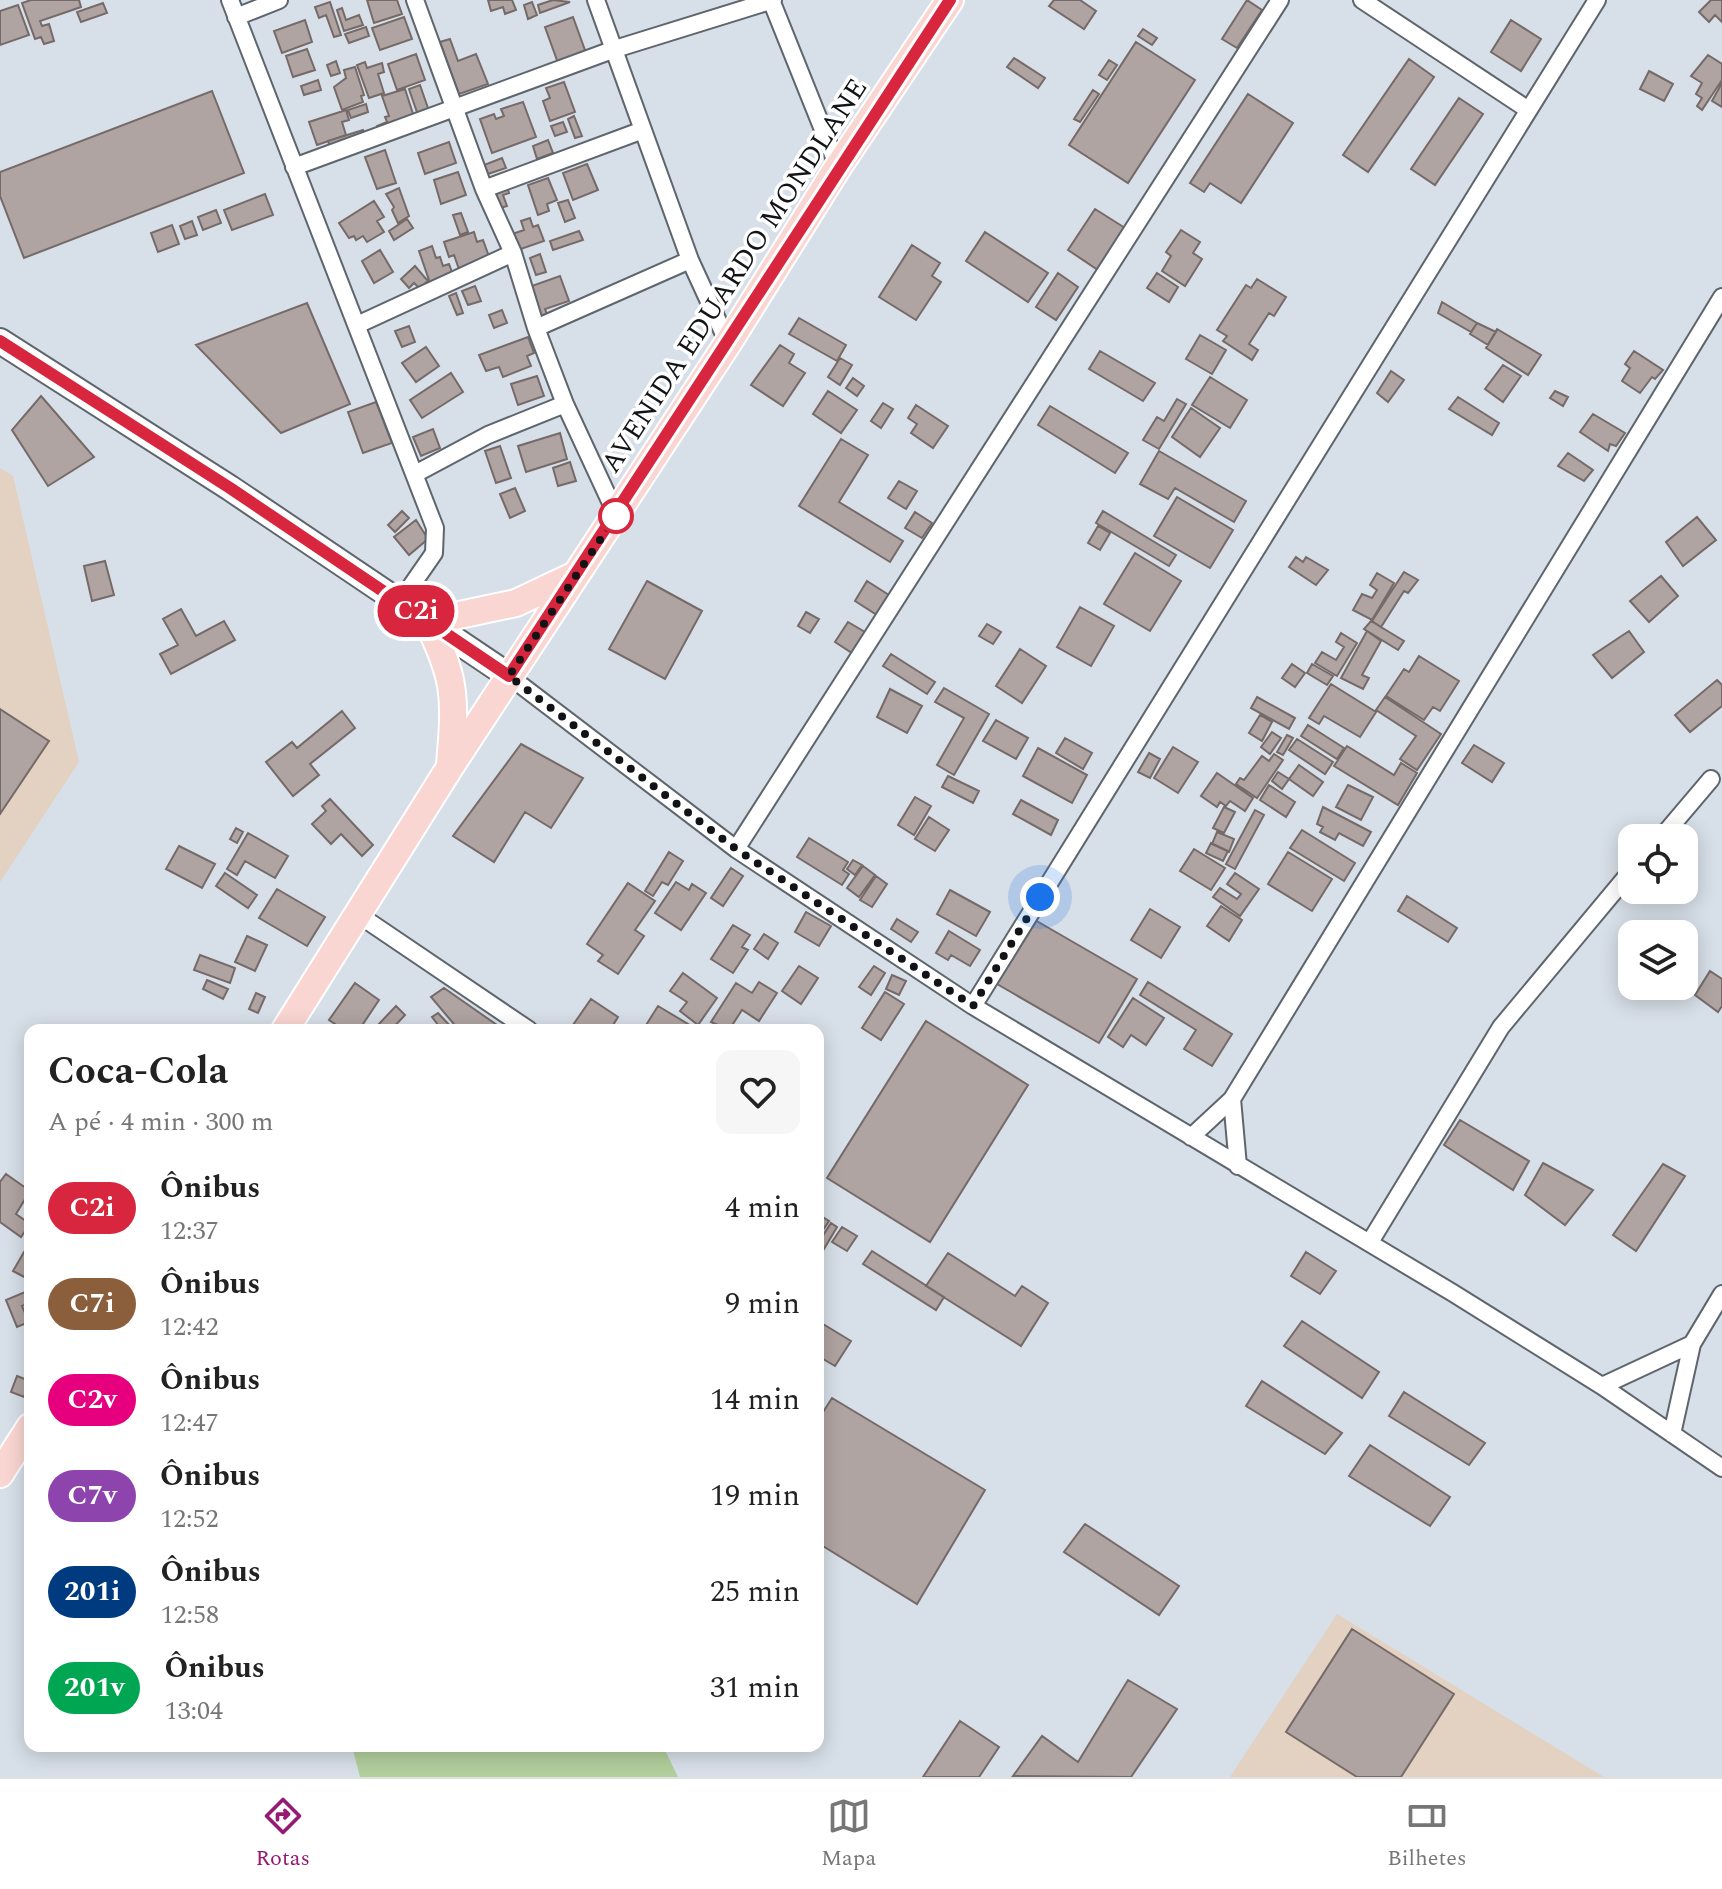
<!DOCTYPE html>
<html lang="pt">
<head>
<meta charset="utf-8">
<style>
  :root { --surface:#fff; --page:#f6f6f6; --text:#222; --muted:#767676; --line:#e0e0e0; --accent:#961972 }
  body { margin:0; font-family:Spectral,serif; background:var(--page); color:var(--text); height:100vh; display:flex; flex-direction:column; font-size:30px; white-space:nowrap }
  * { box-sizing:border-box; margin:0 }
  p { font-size:26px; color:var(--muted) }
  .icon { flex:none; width:44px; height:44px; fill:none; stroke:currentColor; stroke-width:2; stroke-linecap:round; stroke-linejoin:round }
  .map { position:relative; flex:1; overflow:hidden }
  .side { position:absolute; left:24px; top:1024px; width:800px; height:728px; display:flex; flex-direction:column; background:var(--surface); border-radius:16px; box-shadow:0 4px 20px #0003 }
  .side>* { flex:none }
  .badge { padding:0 16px; border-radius:26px; font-size:28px; line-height:52px }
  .controls { position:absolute; left:1618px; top:824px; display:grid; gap:16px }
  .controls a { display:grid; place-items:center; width:80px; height:80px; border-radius:16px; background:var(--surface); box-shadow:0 4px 20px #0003; font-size:40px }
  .you { position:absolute; width:40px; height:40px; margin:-20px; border:6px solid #fff; border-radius:50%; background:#1a73e8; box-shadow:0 0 0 12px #1a73e833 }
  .map>.badge { position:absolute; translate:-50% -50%; box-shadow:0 0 0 4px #fff }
  .round { display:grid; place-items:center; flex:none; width:84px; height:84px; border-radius:16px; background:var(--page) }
  .overview { display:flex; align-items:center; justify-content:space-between; height:136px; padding:0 24px }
  h1 { font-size:38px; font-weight:700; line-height:60px }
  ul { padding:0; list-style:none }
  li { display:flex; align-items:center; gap:24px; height:96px; padding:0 24px }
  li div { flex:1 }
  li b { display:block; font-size:30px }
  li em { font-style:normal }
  li .badge { min-width:88px; font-weight:700; text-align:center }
  .tabs { display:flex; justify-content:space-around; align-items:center; height:112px; border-top:2px solid var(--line); background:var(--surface); font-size:22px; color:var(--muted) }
  .tabs a { display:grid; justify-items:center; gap:4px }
  .tabs .current { color:var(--accent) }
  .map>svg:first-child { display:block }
  .industrial { fill:#e3d1c1 }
  .green { fill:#b2cf9d }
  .building { fill:#b0a4a2; stroke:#756a68; stroke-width:2 }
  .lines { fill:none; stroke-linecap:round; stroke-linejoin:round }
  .minor-casing { stroke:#5e656c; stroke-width:20 }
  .secondary-casing { stroke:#5e656c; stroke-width:28 }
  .primary-casing { stroke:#fff; stroke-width:30 }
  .minor { stroke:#fff; stroke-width:16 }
  .secondary { stroke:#fff; stroke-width:24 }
  .primary { stroke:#fad6d2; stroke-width:26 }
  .line-casing { stroke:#fff; stroke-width:18 }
  .line { stroke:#d7263d; stroke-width:12 }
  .walk { stroke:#111316; stroke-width:8; stroke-dasharray:0 14.4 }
  .stop-dot { fill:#fff; stroke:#d7263d; stroke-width:4 }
  .labels { text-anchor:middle; stroke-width:7; stroke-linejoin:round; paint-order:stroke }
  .street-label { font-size:28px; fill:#111316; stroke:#fff }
</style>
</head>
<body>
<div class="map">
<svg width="1722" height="1777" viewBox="0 0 1722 1777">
  <rect width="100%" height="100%" fill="#d7dfe8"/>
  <path class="industrial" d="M0 468 13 476 79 762 0 882Z
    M1337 1614 1604 1777H1230Z"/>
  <path class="green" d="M352 1746H663L678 1777H360Z"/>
  <path class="building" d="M31 0H79L81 7 40 21 42 26 49 24 54 41 44 44 41 37 35 39 22 3Z
    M367 0H397L402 14 374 23Z
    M488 0H512L516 10 505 14 503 7 491 11Z
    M553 0 570 2 540 13 538 5Z
    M1054 0H1080L1096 11 1084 29 1049 6Z
    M1247 0 1262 10 1237 48 1222 39Z
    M1711 0H1722V22L1715 15 1709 22 1699 12Z
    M330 2 341 35 334 37 326 15 319 18 315 7Z
    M532 2 537 15 528 19 524 5Z
    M103 3 107 13 81 22 77 12Z
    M18 5 29 35 0 45V11Z
    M342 8 346 20 359 15 363 25 344 31 337 10Z
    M404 17 412 39 380 50 372 28Z
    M573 17 586 53 558 63 545 27Z
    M305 20 312 42 282 53 274 31Z
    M1511 20 1541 39 1521 71 1491 52Z
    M366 27 369 36 349 43 345 34Z
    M1143 29 1157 38 1152 45 1138 36Z
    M450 39 458 61 476 54 488 84 459 94 440 42Z
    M1136 42 1195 80 1128 183 1069 145Z
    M307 49 315 70 293 77 286 56Z
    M416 54 425 80 397 90 388 64Z
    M1708 55 1722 64V80L1702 110 1697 106 1702 98 1696 94 1702 83 1691 76Z
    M1014 58 1045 78 1038 88 1007 67Z
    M1409 59 1434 77 1368 172 1343 155Z
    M1109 60 1117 65 1107 80 1099 75Z
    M336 61 340 73 331 76 327 65Z
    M365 62 367 68 382 63 384 72 378 74 384 93 369 98 357 65Z
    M355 67 364 95 361 96 363 102 342 110 334 87 346 78 344 70Z
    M1649 71 1673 84 1664 101 1640 89Z
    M318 80 321 90 304 95 301 86Z
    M564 82 575 112 550 121 543 101 550 98 546 88Z
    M1722 83V107L1712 101Z
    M420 85 430 114 419 118 409 89Z
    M405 89 415 120 379 132 377 126 387 122 385 117 389 116 382 96Z
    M1093 90 1099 94 1080 122 1074 119Z
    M212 91 244 173 24 258 0 196V172Z
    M1248 94 1293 123 1241 203 1210 183 1204 192 1190 183Z
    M1459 98 1483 114 1435 185 1411 169Z
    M523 102 536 137 492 153 480 119 494 114 496 119 504 116 501 109Z
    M366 104 368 112 351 118 348 110Z
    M346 110 349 120 342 122 346 135 317 145 309 122Z
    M574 116 582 136 575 138 568 119Z
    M563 122 567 132 555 136 551 126Z
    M363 130 366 138 331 150 328 141Z
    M548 140 553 153 537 159 533 146Z
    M449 142 456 163 425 174 418 153Z
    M385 150 396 183 377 189 365 157Z
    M502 158 506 168 488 174 484 165Z
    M587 164 598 190 573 200 563 173Z
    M458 172 466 195 441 204 434 180Z
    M548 178 557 200 547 204 549 211 538 215 528 185Z
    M506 184 509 193 503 195 507 206 500 208 493 189Z
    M399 188 409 216 398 223 392 210 394 207 386 194Z
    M265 194 273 215 232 230 224 210Z
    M568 200 575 218 565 222 558 203Z
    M374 201 384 217 377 221 384 232 367 242 363 236 356 240 354 236 349 238 339 223Z
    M1095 209 1125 228 1098 270 1068 250Z
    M216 210 221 223 203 230 198 217Z
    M461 213 468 232 460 235 453 215Z
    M530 218 533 227 538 225 544 241 518 250 512 234 524 230 521 221Z
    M407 219 413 228 394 240 389 231Z
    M192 221 197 235 185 239 180 226Z
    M172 225 179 244 158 252 151 233Z
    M1181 230 1200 242 1193 253 1202 259 1185 286 1162 271 1171 256 1166 252Z
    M579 231 583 240 553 250 550 241Z
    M474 232 477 242 483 240 491 262 460 272 454 255 449 257 444 242Z
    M985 232 1048 273 1028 302 966 261Z
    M912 245 940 263 932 276 941 282 916 320 879 297Z
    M432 246 436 258 440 257 443 266 449 264 453 275 430 283 419 251Z
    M380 250 393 272 374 283 362 261Z
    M540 254 546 272 536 275 530 258Z
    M415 266 428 281 419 288 414 283 409 288 401 279Z
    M1058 273 1078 287 1056 320 1036 307Z
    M1157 273 1178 287 1169 302 1147 288Z
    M560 276 569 301 545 309 548 317 538 321 526 288Z
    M1257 279 1286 297 1274 316 1269 313 1249 344 1258 350 1252 360 1223 341 1227 336 1217 330 1246 285 1251 288Z
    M475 286 481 301 468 305 462 291Z
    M456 293 463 313 457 315 449 296Z
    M1442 302 1477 323 1471 332 1438 313Z
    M307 303 350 404 281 433 196 345Z
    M502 310 507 323 494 328 489 315Z
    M799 318 846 345 837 361 789 334Z
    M1477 323 1496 332 1488 345 1470 334Z
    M409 326 415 342 402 347 395 331Z
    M1497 329 1541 355 1528 375 1486 348Z
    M1200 335 1226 350 1212 374 1186 359Z
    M528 337 534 353 527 356 531 366 503 377 499 367 486 371 479 355Z
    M780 345 794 354 789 363 805 373 783 406 751 385Z
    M426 347 439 366 416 382 402 363Z
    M1100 351 1155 383 1143 401 1089 369Z
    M1634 351 1663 370 1655 379 1652 377 1640 393 1622 381 1630 368 1625 364Z
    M840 358 852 365 840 385 828 377Z
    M1503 365 1521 376 1503 402 1485 389Z
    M1391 371 1404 380 1388 402 1377 393Z
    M451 373 463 392 422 418 410 400Z
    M537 376 544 396 518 405 511 384Z
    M1210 377 1247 400 1230 428 1192 405Z
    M853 378 864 386 857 396 846 388Z
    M828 391 857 410 841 433 813 414Z
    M1555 391 1568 397 1563 406 1550 398Z
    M41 396 94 457 48 486 12 430Z
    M1458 397 1499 423 1492 435 1449 409Z
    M1177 399 1186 404 1159 449 1143 440 1157 417 1164 421Z
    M376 402 392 443 363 453 348 412Z
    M883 403 893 409 881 428 871 421Z
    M916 405 948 426 933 448 911 433 917 424 908 418Z
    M1050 406 1128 453 1115 473 1038 425Z
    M1191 408 1220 428 1200 457 1172 437Z
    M1593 414 1625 433 1616 446 1610 444 1608 451 1580 432Z
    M433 429 440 448 421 456 413 437Z
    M560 433 567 459 526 472 518 446Z
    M841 439 868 455 839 502 903 541 890 562 799 506Z
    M500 446 511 478 496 483 485 451Z
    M1159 451 1246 501 1234 522 1175 488 1168 499 1140 484Z
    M1568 453 1593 470 1584 481 1558 466Z
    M570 462 576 481 558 486 553 468Z
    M899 481 917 491 906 509 888 498Z
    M515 488 525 511 510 518 500 494Z
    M1177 497 1233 530 1210 568 1154 536Z
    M402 511 409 518 395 532 388 525Z
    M1103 511 1176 555 1169 566 1096 523Z
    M915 512 932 523 922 538 905 528Z
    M1697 517 1716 540 1683 566 1666 542Z
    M416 520 428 539 409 555 394 537Z
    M1098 526 1110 533 1100 550 1088 543Z
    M1135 553 1181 581 1150 631 1104 604Z
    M1296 557 1303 562 1306 557 1328 570 1316 585 1289 567Z
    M105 561 114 595 92 601 84 566Z
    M1404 572 1418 580 1408 593 1404 591 1381 627 1372 621Z
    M1377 573 1394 583 1372 620 1353 610 1362 594 1372 598 1377 590 1370 585Z
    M1661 576 1678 596 1649 622 1630 601Z
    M647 581 702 611 665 679 609 649Z
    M867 581 889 595 877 615 855 601Z
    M1080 607 1114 626 1091 666 1057 647Z
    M181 609 196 636 224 621 235 640 171 674 160 654 178 645 163 619Z
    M806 612 819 619 810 633 798 626Z
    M1371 621 1404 641 1398 650 1364 629Z
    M848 622 865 632 852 653 835 642Z
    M987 624 1001 632 993 644 979 636Z
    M1367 631 1381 641 1362 675 1369 678 1363 689 1341 678Z
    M1629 631 1644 652 1612 678 1593 655Z
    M1341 633 1357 643 1337 676 1315 663 1322 652 1336 660 1344 647 1336 642Z
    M1020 649 1046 666 1022 703 996 686Z
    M891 654 935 682 927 694 883 666Z
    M1419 656 1459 681 1440 711 1433 707 1424 720 1386 696 1404 669 1409 672Z
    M1292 664 1305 673 1295 687 1282 678Z
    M1312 664 1333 676 1327 685 1307 673Z
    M1717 680 1722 685V706L1690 732 1675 715Z
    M1331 684 1376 712 1360 737 1324 716 1319 724 1309 718Z
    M944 688 989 714 954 775 937 765 964 718 935 702Z
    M890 689 922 706 907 733 877 717Z
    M1257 697 1295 718 1289 729 1251 708Z
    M1385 697 1441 734 1417 770 1400 759 1416 736 1376 710Z
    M0 709 49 741 0 814Z
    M342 711 355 728 310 764 319 775 293 796 266 762 292 742 297 748Z
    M1260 715 1272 722 1262 741 1249 733Z
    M996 720 1028 738 1016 759 983 741Z
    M1308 725 1344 748 1337 759 1301 736Z
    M1272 732 1281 738 1270 754 1261 747Z
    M1287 735 1293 738 1283 755 1277 752Z
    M1065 738 1092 753 1083 769 1056 753Z
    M1297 739 1333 762 1325 774 1289 750Z
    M521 744 583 778 551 828 525 812 494 862 453 836Z
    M1474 745 1504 763 1492 782 1462 763Z
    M1347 746 1394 775 1401 763 1417 773 1398 805 1334 766Z
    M1173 747 1198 762 1178 793 1154 778Z
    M1038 748 1087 775 1072 803 1023 776Z
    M1149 753 1160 759 1150 778 1138 772Z
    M1274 754 1283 760 1257 798 1236 784 1240 778 1244 780 1262 756 1269 761Z
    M1299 765 1323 782 1313 796 1289 779Z
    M1278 772 1289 779 1282 789 1272 781Z
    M1217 773 1253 798 1245 811 1230 801 1226 806 1220 802 1217 807 1201 796Z
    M948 776 979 791 973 803 942 787Z
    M1269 785 1295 802 1286 817 1260 800Z
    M1348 785 1373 797 1361 820 1336 807Z
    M915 797 931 806 914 835 898 825Z
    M330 799 373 845 362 856 341 834 331 844 312 824 326 811 322 806Z
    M1021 800 1058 820 1051 835 1013 814Z
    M1224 807 1235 812 1224 833 1213 828Z
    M1323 807 1371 832 1363 846 1339 833 1335 840 1320 832 1323 827 1317 824Z
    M1255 810 1264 815 1235 869 1226 864Z
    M929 817 949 830 935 851 915 839Z
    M236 828 243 832 237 843 230 839Z
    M1302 830 1355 863 1344 881 1290 848Z
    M1217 832 1234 839 1229 852 1212 844Z
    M248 833 288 856 275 878 245 861 237 875 227 869Z
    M809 838 848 862 843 870 849 874 842 885 797 857Z
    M1211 843 1228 851 1223 861 1206 853Z
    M179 846 215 864 202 888 166 869Z
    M1194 849 1225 868 1211 890 1180 871Z
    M669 852 683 861 668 885 662 882 653 896 645 891Z
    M1288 852 1332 879 1312 911 1268 884Z
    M853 860 862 865 855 875 847 869Z
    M863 866 875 875 859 897 847 888Z
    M731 868 743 876 723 906 711 898Z
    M225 873 257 895 248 908 216 886Z
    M1235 873 1259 889 1240 916 1213 897 1220 888 1237 899 1241 894 1227 884Z
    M876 876 887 884 872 907 860 900Z
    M676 882 689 890 692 884 706 893 681 930 655 913Z
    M628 883 655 901 635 930 644 936 618 974 598 961 603 955 587 944Z
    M277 889 325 917 307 946 259 918Z
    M950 890 990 912 976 936 937 914Z
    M1407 896 1457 928 1448 942 1398 911Z
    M1221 906 1242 920 1229 941 1207 926Z
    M1150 909 1180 927 1161 958 1131 940Z
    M806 912 831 926 819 946 795 932Z
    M897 919 918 932 911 942 891 929Z
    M1035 920 1137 979 1099 1043 997 984Z
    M733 925 750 935 742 947 748 950 733 973 711 959Z
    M949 931 980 950 970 966 951 955 948 960 936 953Z
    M764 934 778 943 768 959 754 949Z
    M247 936 267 945 255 971 235 962Z
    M200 955 235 968 230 983 194 970Z
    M799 966 818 978 801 1004 782 991Z
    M874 966 885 973 871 995 859 987Z
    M1710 971 1722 979V1006L1718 1012 1695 995Z
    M683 973 717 998 698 1025 680 1011 687 1002 670 991Z
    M892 975 906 981 899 995 886 989Z
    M207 980 228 989 223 999 203 989Z
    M759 982 777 993 759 1021 742 1010 729 1030 711 1022 736 983 752 993Z
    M1148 982 1232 1034 1212 1066 1184 1049 1196 1030 1140 995Z
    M355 983 379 1000 359 1030H344L329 1020Z
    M444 988 497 1025 490 1030H459L431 997Z
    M885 992 904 1004 881 1040 862 1028Z
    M256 993 265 997 258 1013 249 1009Z
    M1133 998 1164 1018 1146 1045 1131 1035 1123 1047 1108 1037Z
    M591 999 618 1017 610 1030H581L573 1025Z
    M396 1006 405 1015 391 1030H381L377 1026Z
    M658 1006 698 1030H643Z
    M438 1013 454 1030H442L432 1017Z
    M926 1021 1028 1085 930 1242 827 1178Z
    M1460 1120 1529 1161 1513 1190 1444 1145Z
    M1543 1163 1593 1190 1565 1225 1525 1195Z
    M1663 1164 1685 1176 1636 1251 1613 1235Z
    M6 1174 30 1191 16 1214 30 1224 21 1237 0 1222V1182Z
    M818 1214 829 1221 821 1233 818 1231Z
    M831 1223 837 1227 821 1254 818 1243Z
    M842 1227 857 1236 847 1251 832 1242Z
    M872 1251 944 1297 936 1310 863 1264Z
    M24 1252 30 1255V1280L13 1271Z
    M1306 1252 1336 1271 1320 1294 1291 1276Z
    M948 1253 1015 1296 1022 1286 1048 1303 1021 1346 926 1286Z
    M25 1292 29 1303 22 1306 29 1322 17 1327 6 1300Z
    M818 1321 851 1341 835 1366 818 1356Z
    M1302 1321 1379 1372 1362 1398 1284 1346Z
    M17 1376 30 1381 24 1397 11 1392Z
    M1262 1381 1342 1433 1325 1454 1246 1406Z
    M1404 1392 1485 1443 1469 1465 1389 1416Z
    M832 1398 985 1490 917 1604 818 1543V1420Z
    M1370 1445 1450 1497 1430 1526 1349 1476Z
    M1085 1524 1179 1586 1159 1615 1064 1552Z
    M1352 1629 1454 1694 1401 1777H1357L1286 1732Z
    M1128 1680 1177 1709 1131 1777 1013 1776 1042 1736 1078 1762Z
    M960 1721 999 1747 979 1777H923Z"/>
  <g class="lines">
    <g class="minor-casing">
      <path id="minor" d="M230 0 435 528 434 553 400 602
        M415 0 484 189 513 253 536 328 565 404 617 516
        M596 0 690 260 728 343
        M771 0 838 167
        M1362 0 1527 109
        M236 17 279 0
        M294 167 615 49 773 0
        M484 189 643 130
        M357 325 513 253
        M536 328 690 260
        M415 474 488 435 565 404
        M509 676 736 849 973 1006 1453 1293 1602 1386 1722 1468
        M1661 838 1711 779
        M736 849 1280 0
        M359 915 529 1030
        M973 1006 1597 0
        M1232 1099 1238 1166
        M1191 1137 1232 1099 1722 297
        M1370 1242 1501 1027 1632 870
        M1602 1386 1692 1344
        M1672 1434 1692 1344 1722 1294"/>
    </g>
    <g class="secondary-casing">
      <path id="secondary" d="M0 341 230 488 509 676"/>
    </g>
    <g class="primary-casing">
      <path id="primary" d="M425 617C456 677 456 697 450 764
        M431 621 516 603 571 577
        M285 1030 450 767 728 343 838 167 950 0
        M0 1474 30 1427"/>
    </g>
    <use href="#minor" class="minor"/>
    <use href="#secondary" class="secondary"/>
    <use href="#primary" class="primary"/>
  </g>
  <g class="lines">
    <g class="line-casing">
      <path id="line" d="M0 341 230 488 509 676 950 0"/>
    </g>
    <use href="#line" class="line"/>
    <path class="walk" d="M616 516 509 676 736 849 973 1006 1040 897"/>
  </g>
  <circle class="stop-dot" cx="616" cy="516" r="16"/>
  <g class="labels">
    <g class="street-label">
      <text transform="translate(733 275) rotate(-57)" y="10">AVENIDA EDUARDO MONDLANE</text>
    </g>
  </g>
</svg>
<div class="controls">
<a><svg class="icon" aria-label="locate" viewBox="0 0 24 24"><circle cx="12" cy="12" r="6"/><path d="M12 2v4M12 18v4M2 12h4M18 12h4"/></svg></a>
<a><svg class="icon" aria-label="layers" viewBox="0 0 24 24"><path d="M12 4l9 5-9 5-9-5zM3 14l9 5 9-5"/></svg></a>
</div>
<div class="you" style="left:1040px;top:897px"></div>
<b class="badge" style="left:416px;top:611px;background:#d7263d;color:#fff">C2i</b>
<section class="side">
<div class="overview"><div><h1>Coca-Cola</h1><p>A pé · 4 min · 300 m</p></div><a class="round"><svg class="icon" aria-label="heart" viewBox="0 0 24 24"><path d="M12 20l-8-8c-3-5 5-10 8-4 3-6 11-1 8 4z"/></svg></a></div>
<ul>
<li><span class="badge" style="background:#d7263d;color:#fff">C2i</span><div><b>Ônibus</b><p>12:37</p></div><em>4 min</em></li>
<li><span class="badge" style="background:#8b5e3c;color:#fff">C7i</span><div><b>Ônibus</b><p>12:42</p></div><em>9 min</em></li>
<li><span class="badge" style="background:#e6007e;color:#fff">C2v</span><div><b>Ônibus</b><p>12:47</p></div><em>14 min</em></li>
<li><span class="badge" style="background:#8e44ad;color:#fff">C7v</span><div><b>Ônibus</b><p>12:52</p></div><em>19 min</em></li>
<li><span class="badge" style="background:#003b80;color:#fff">201i</span><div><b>Ônibus</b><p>12:58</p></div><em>25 min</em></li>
<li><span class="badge" style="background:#00a651;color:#fff">201v</span><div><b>Ônibus</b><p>13:04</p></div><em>31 min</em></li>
</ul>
</section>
</div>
<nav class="tabs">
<a class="current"><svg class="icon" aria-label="directions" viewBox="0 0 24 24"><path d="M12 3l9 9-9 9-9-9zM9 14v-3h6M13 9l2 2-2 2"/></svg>Rotas</a>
<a><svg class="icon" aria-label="map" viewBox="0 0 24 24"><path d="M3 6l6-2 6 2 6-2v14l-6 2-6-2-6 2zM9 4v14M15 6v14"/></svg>Mapa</a>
<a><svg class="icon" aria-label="tickets" viewBox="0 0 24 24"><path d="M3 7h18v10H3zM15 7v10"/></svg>Bilhetes</a>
</nav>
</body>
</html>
